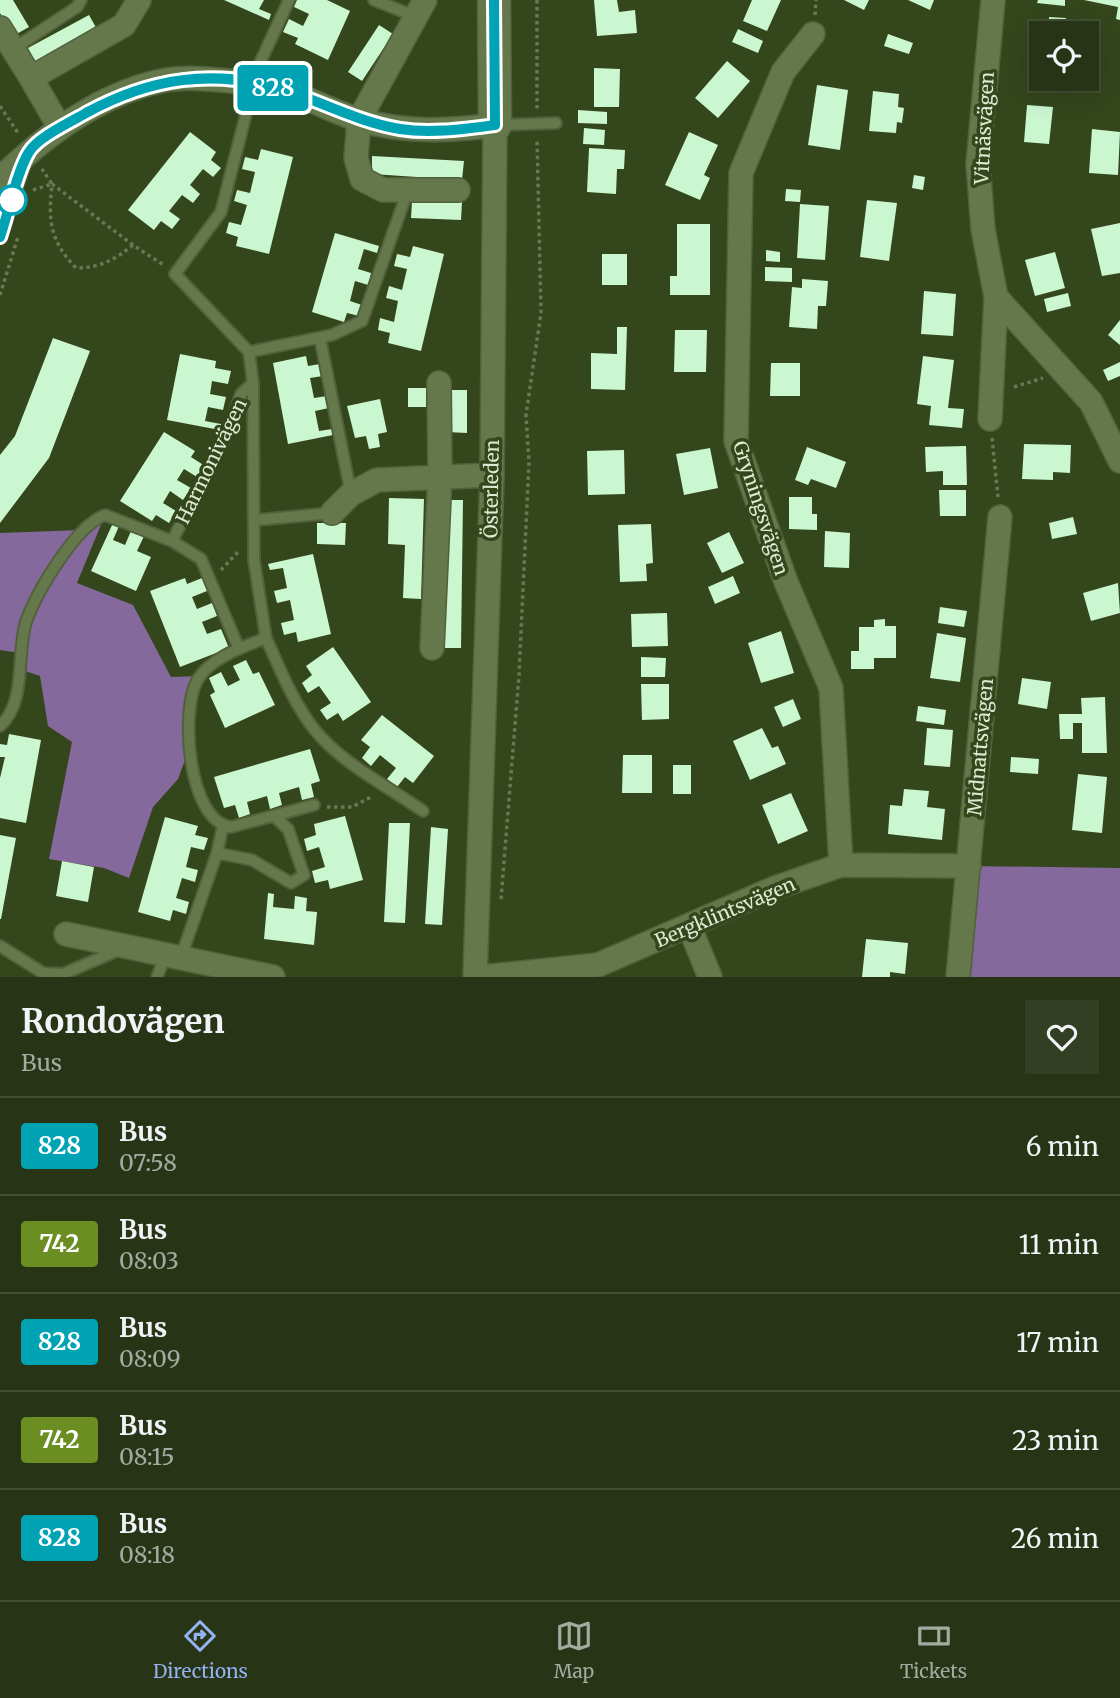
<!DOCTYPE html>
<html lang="en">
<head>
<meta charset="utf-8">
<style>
  :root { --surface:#273415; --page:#333f22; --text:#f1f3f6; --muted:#a4aaa0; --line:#434f34; --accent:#95b2f1 }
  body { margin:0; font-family:Merriweather,serif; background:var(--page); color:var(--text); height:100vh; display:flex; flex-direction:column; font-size:26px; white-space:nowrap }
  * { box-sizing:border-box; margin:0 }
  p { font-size:23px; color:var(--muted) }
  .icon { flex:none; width:38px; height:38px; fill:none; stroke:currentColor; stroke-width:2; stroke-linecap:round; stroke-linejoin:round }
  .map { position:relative; height:977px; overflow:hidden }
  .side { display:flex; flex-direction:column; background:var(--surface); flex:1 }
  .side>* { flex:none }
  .badge { padding:0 14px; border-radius:5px; font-size:24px; line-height:46px }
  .buttons { position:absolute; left:1029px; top:21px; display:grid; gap:14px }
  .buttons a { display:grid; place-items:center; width:70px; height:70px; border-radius:0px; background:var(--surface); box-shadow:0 7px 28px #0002,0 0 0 2px var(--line); font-size:35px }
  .map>.badge { position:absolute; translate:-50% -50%; box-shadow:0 0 0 4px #fff }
  .round { display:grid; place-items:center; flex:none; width:74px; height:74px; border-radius:0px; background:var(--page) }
  .overview { display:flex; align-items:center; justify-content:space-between; height:119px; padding:0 21px }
  h1 { font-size:33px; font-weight:700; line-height:52px }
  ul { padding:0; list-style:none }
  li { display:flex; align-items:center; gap:21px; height:98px; padding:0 21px; border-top:2px solid var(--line) }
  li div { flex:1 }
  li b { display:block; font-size:26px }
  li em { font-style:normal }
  li .badge { min-width:77px; font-weight:700; text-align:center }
  .menu { display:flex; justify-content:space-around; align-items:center; height:98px; border-top:2px solid var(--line); background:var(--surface); font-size:19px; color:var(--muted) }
  .menu a { display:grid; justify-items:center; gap:4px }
  .menu .selected { color:var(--accent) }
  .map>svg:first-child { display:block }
  .forest { fill:#85699c }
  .building { fill:#caf6d0 }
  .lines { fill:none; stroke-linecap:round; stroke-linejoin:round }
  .lane-casing { stroke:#52613b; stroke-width:14 }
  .street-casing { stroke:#52613b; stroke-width:26 }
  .secondary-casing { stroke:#52613b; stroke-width:35 }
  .path { stroke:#687853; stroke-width:3.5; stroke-dasharray:3.5 3.5; stroke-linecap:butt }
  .lane { stroke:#64784c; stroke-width:10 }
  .street { stroke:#64784c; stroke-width:23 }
  .secondary { stroke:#64784c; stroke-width:32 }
  .street-bridge-casing { stroke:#52613b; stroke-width:26; stroke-linecap:butt }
  .street-bridge { stroke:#64784c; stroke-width:23 }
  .line-casing { stroke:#fff; stroke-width:16 }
  .line { stroke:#00a3b4; stroke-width:10 }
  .stop-dot { fill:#fff; stroke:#00a3b4; stroke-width:3.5 }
  .labels { text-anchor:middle; stroke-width:7; stroke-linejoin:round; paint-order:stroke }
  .street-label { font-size:19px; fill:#dee9d1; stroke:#34461c }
</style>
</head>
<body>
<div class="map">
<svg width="1120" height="977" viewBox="0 0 1120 977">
  <rect width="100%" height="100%" fill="#34461c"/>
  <path class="forest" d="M105 515 77 583 133 605 171 677 200 676 193 689 190 746 178 779 153 807 129 878 104 868 49 859 72 742 48 726 40 676 19 669 20 653 0 650V533L82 530Z
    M969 866 1120 868V977H958Z"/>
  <path class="building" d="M0 0H13L29 27 13 36 0 13Z
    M224 0H264L259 9 271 14 269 20Z
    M297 0H327L350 11 328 60 295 44 298 38 283 32 289 19 303 26 309 14 294 7Z
    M594 0H617L619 12 635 10 637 33 597 36Z
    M752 0H781L767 31 743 21Z
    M844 0H869L864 10Z
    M908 0H934L930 10Z
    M1038 0H1065V6L1037 3Z
    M1084 0H1120V20L1116 19 1118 7Z
    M89 15 98 31 37 65 28 48Z
    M1049 17 1066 18 1065 33H1048Z
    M379 25 393 34 362 81 348 72Z
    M738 29 763 41 758 53 732 42Z
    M888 34 913 43 909 54 884 46Z
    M727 61 750 81 718 118 695 98Z
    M594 68 620 69 619 107H594Z
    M817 85 848 90 840 150 808 145Z
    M873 91 899 94 898 107 904 108 902 123 897 122 896 133 869 131Z
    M1027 105 1053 107 1049 144 1024 142Z
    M578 110 607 112V124L578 123Z
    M584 128 605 130 604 145 583 144Z
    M1092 129 1120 132 1118 175 1089 173Z
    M190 132 216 152 211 160 221 168 213 177 203 169 190 185 200 194 193 203 182 195 169 211 180 219 172 229 161 221 154 230 128 210Z
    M689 132 718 145 704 175 710 178 700 200 665 185Z
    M589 148 625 150 624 169H617L616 194 587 192Z
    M261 149 293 157 269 254 236 246 238 237 226 233 229 222 241 225 247 205 234 201 237 190 250 193 255 172 242 169 245 157 258 160Z
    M372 156 464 161 462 180 372 174Z
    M914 175 925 177 923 190 912 188Z
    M786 189 801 190 800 202 785 201Z
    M867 200 897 203 889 261 860 257Z
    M412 201 462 202 461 220 411 218Z
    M800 204 829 206 825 260 797 258Z
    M1120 223V273L1102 276 1091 229Z
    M677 224H710V295H670V276H677Z
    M335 233 379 246 377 253 364 249 358 269 371 273 370 279 368 285 355 281 350 301 362 305 359 316 347 313 344 322 312 312Z
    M413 246 444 254 421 351 388 343 390 333 378 330 380 318 394 322 398 301 386 298 389 286 402 290 407 269 394 266 397 254 410 257Z
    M766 250 780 252V262L766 261Z
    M1055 252 1065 288 1035 296 1025 260Z
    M602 254H627V285H602Z
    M765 267 792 268V282L765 281Z
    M802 279 828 281 826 306H818L817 329 789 327 792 287 802 288Z
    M924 291 956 294 953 336 921 334Z
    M1068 293 1071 306 1047 312 1044 299Z
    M1120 320V345L1108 335Z
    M617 327H627L625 390 591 389V353L617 354Z
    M675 330H707L706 372H674Z
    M53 338 90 351 49 458 0 523V455L15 436Z
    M180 354 216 361 215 368 231 371 228 384 212 381 211 388 210 394 226 397 223 410 208 407 205 421 221 424 220 430 167 420Z
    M306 356 308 366 320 364 323 376 310 378 314 398 327 396 329 408 315 411 319 431 332 429 333 435 288 444 273 363Z
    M923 356 954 360 948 408 964 409 962 428 929 425 931 406 917 404Z
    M1120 362V376L1108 381 1103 370Z
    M771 363H800V396H770Z
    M408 388H426V407H408Z
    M448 390H467V433L447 432Z
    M380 399 387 432 378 434 380 447 369 449 366 436 355 438 347 406Z
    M164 432 195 451 191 457 205 466 197 477 184 469 177 480 191 488 183 500 170 491 163 503 176 511 169 523 156 515 152 521 120 501Z
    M1024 444 1071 445 1070 473 1053 472V480L1022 479Z
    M966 446 967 485H943V471L926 472 925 447Z
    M807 447 846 462 836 488 811 479 808 485 795 480Z
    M710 448 718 488 684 495 676 454Z
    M624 450 625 494 588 495 587 451Z
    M939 490H966V516H940Z
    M789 497H812V514H817V530L789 529Z
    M389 498 424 499 421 599 403 598 405 545 388 544Z
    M445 500H463L461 648H443Z
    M1073 517 1077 534 1052 539 1049 523Z
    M113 523 119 526 113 540 125 545 131 531 144 536 137 551 151 557 136 591 91 571Z
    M317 523H346L345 545 317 544Z
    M651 524 653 563 646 564 647 581 620 582 618 525Z
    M825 531 850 533 849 568 824 567Z
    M729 532 744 563 722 573 707 543Z
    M313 554 331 634 298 642 296 632 284 635 281 623 294 620 290 600 277 603 274 591 287 588 283 568 270 570 268 564Z
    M733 576 740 593 715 604 708 587Z
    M185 578 187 584 202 578 207 591 192 597 197 609 212 603 217 616 202 622 207 634 221 629 229 648 180 667 150 591Z
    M1118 583 1120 613 1091 621 1083 593Z
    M940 607 967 611 964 627 938 623Z
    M667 613 668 646 632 647 631 614Z
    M885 619V626H896V658H874V669H851V651H859V627H874V620Z
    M781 631 794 673 761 683 748 643Z
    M937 633 966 638 960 682 930 678Z
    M333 647 371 702 343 721 338 713 327 720 320 710 331 703 319 686 308 693 302 683 312 675 306 666Z
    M641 657 666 658 665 677H641Z
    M246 660 253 674 259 672 275 705 225 728 210 695 215 692 209 678 221 672 228 686 240 680 233 666Z
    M1022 678 1051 682 1047 709 1018 704Z
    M641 684H669V719L642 720Z
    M1105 697 1107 753H1082V723H1073V739H1060L1059 714H1082L1081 698Z
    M793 699 801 719 783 727 774 707Z
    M918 706 946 710 944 725 916 721Z
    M382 715 434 756 413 783 405 777 397 787 387 779 396 768 380 755 371 766 362 758 370 747 361 740Z
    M762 728 772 748 778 746 786 764 750 780 733 741Z
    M927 728 953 730 950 767 924 765Z
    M9 734 41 740 26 823 0 818V778L5 757H0V744L7 745Z
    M310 749 320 781 311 784 314 797 302 800 299 787 279 793 282 805 270 809 267 796 247 802 250 814 239 818 235 805 224 808 214 777Z
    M623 755H652V793H622Z
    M1011 757 1039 759 1038 774 1010 772Z
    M673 765H691V794H673Z
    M1078 774 1107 777 1102 833 1072 830Z
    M904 789 929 791 927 807 945 809 942 840 888 834 890 805 902 806Z
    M791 793 808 831 778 844 762 805Z
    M345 816 363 880 330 889 328 880 315 883 312 871 325 867 319 847 307 851 304 839 316 835 314 824Z
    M165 817 198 826 195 835 208 838 204 850 191 847 186 867 198 870 195 882 182 878 176 898 189 902 186 914 173 910 170 921 138 912Z
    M389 823H410L405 923 384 922Z
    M431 827 448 829 442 925 425 924Z
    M0 835 16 838 1 919H0Z
    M62 861 94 867 88 902 56 896Z
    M268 893 274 894 273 907 294 909 295 896 307 898 306 911 317 912 314 945 264 939Z
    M866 939 908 943 905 974 890 972V977H862Z"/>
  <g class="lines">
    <g class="lane-casing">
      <path id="lane" d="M289 0 258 67 221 212 175 274 249 352 332 335 362 321 408 190
        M374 0 414 16
        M13 49 77 7 81 0
        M499 125 556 123
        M0 237 25 164
        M320 338 351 494
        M249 352 253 383
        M256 520 332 513
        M172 541 225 439 241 394 253 383 254 560 266 638
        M0 726C27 702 16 654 26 622 36 593 76 525 105 515L172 541 201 559 239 649
        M314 805 231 827C187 821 180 708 198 679 212 657 243 647 266 638 280 669 293 702 314 729 341 763 387 786 423 811
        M217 853 223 826
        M0 946 43 973 63 974 121 949
        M181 957 217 853 252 860 291 883 304 875 288 829 274 816
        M157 977 166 954"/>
    </g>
    <g class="street-casing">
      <path id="street" d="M425 0 359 120 356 158 362 179 383 190H458
        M0 28 31 78 124 25 139 0
        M813 34 783 72 741 173 736 441 786 582 831 688 841 865
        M31 78 60 128
        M268 87C300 92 329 111 360 120 405 133 449 131 495 125L492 475 475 977
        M0 179C45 135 102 92 166 80 191 76 217 80 242 82
        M996 297 1091 402 1120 461
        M990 419 996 297 983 229 978 164 993 0
        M332 513 351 494 377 480 492 475
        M432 648 440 475 439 383
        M690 928 710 977
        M66 934 273 977
        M483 977 598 965 775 888 841 865 969 866
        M958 977 1000 517"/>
    </g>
    <g class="secondary-casing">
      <path id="secondary" d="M494 0 495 125"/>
    </g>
    <path class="path" d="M537 0V110
      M815 15 816 0
      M0 106 18 133
      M33 190 52 184 42 169
      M133 245 52 184C48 221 50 241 76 268 100 268 116 259 133 245L165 266
      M0 295 18 237
      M1014 387 1043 378
      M992 438 998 497
      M221 570 240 550
      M327 807H352L373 796
      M501 899 519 675 529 462 526 415 541 313 537 139"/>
    <use href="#lane" class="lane"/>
    <use href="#street" class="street"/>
    <use href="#secondary" class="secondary"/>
    <g class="street-bridge-casing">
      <path id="street-bridge" d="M242 82 268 87"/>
    </g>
    <use href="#street-bridge" class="street-bridge"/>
  </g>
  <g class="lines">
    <g class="line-casing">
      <path id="line" d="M0 237C8 214 17 171 29 152 38 137 71 122 86 113 150 78 213 68 285 90 324 103 359 122 400 129 431 134 464 129 495 125L494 0"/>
    </g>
    <use href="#line" class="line"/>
  </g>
  <circle class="stop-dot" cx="12" cy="200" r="14"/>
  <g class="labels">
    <g class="street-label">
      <text transform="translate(984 128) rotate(-87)" y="7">Vitnäsvägen</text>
      <text transform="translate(211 461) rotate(-64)" y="7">Harmonivägen</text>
      <text transform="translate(491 489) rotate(-89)" y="7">Österleden</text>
      <text transform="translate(761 508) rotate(72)" y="7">Gryningsvägen</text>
      <text transform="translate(980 747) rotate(-85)" y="7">Midnattsvägen</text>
      <text transform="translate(725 912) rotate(-23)" y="7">Bergklintsvägen</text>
    </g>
  </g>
</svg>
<div class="buttons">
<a><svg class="icon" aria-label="locate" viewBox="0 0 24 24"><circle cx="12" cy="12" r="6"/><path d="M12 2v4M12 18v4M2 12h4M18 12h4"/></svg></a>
</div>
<b class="badge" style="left:273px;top:88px;background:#00a3b4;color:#fff">828</b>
</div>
<section class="side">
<div class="overview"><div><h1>Rondovägen</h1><p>Bus</p></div><a class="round"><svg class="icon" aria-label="heart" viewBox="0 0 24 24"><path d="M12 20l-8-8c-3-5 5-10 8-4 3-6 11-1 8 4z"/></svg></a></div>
<ul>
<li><span class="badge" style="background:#00a3b4;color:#fff">828</span><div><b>Bus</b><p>07:58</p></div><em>6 min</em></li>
<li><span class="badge" style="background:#6b8e23;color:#fff">742</span><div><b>Bus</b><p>08:03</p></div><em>11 min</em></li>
<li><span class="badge" style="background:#00a3b4;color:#fff">828</span><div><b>Bus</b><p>08:09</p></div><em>17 min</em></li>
<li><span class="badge" style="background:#6b8e23;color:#fff">742</span><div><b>Bus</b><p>08:15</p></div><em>23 min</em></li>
<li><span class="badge" style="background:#00a3b4;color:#fff">828</span><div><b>Bus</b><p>08:18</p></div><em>26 min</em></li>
</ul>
</section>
<nav class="menu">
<a class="selected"><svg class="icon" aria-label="directions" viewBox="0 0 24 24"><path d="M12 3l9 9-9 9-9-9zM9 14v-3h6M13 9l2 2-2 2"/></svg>Directions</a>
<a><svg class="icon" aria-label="map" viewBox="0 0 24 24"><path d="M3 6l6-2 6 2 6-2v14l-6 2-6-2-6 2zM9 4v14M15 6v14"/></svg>Map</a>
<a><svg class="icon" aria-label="tickets" viewBox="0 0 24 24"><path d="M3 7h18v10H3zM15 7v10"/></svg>Tickets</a>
</nav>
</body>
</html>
